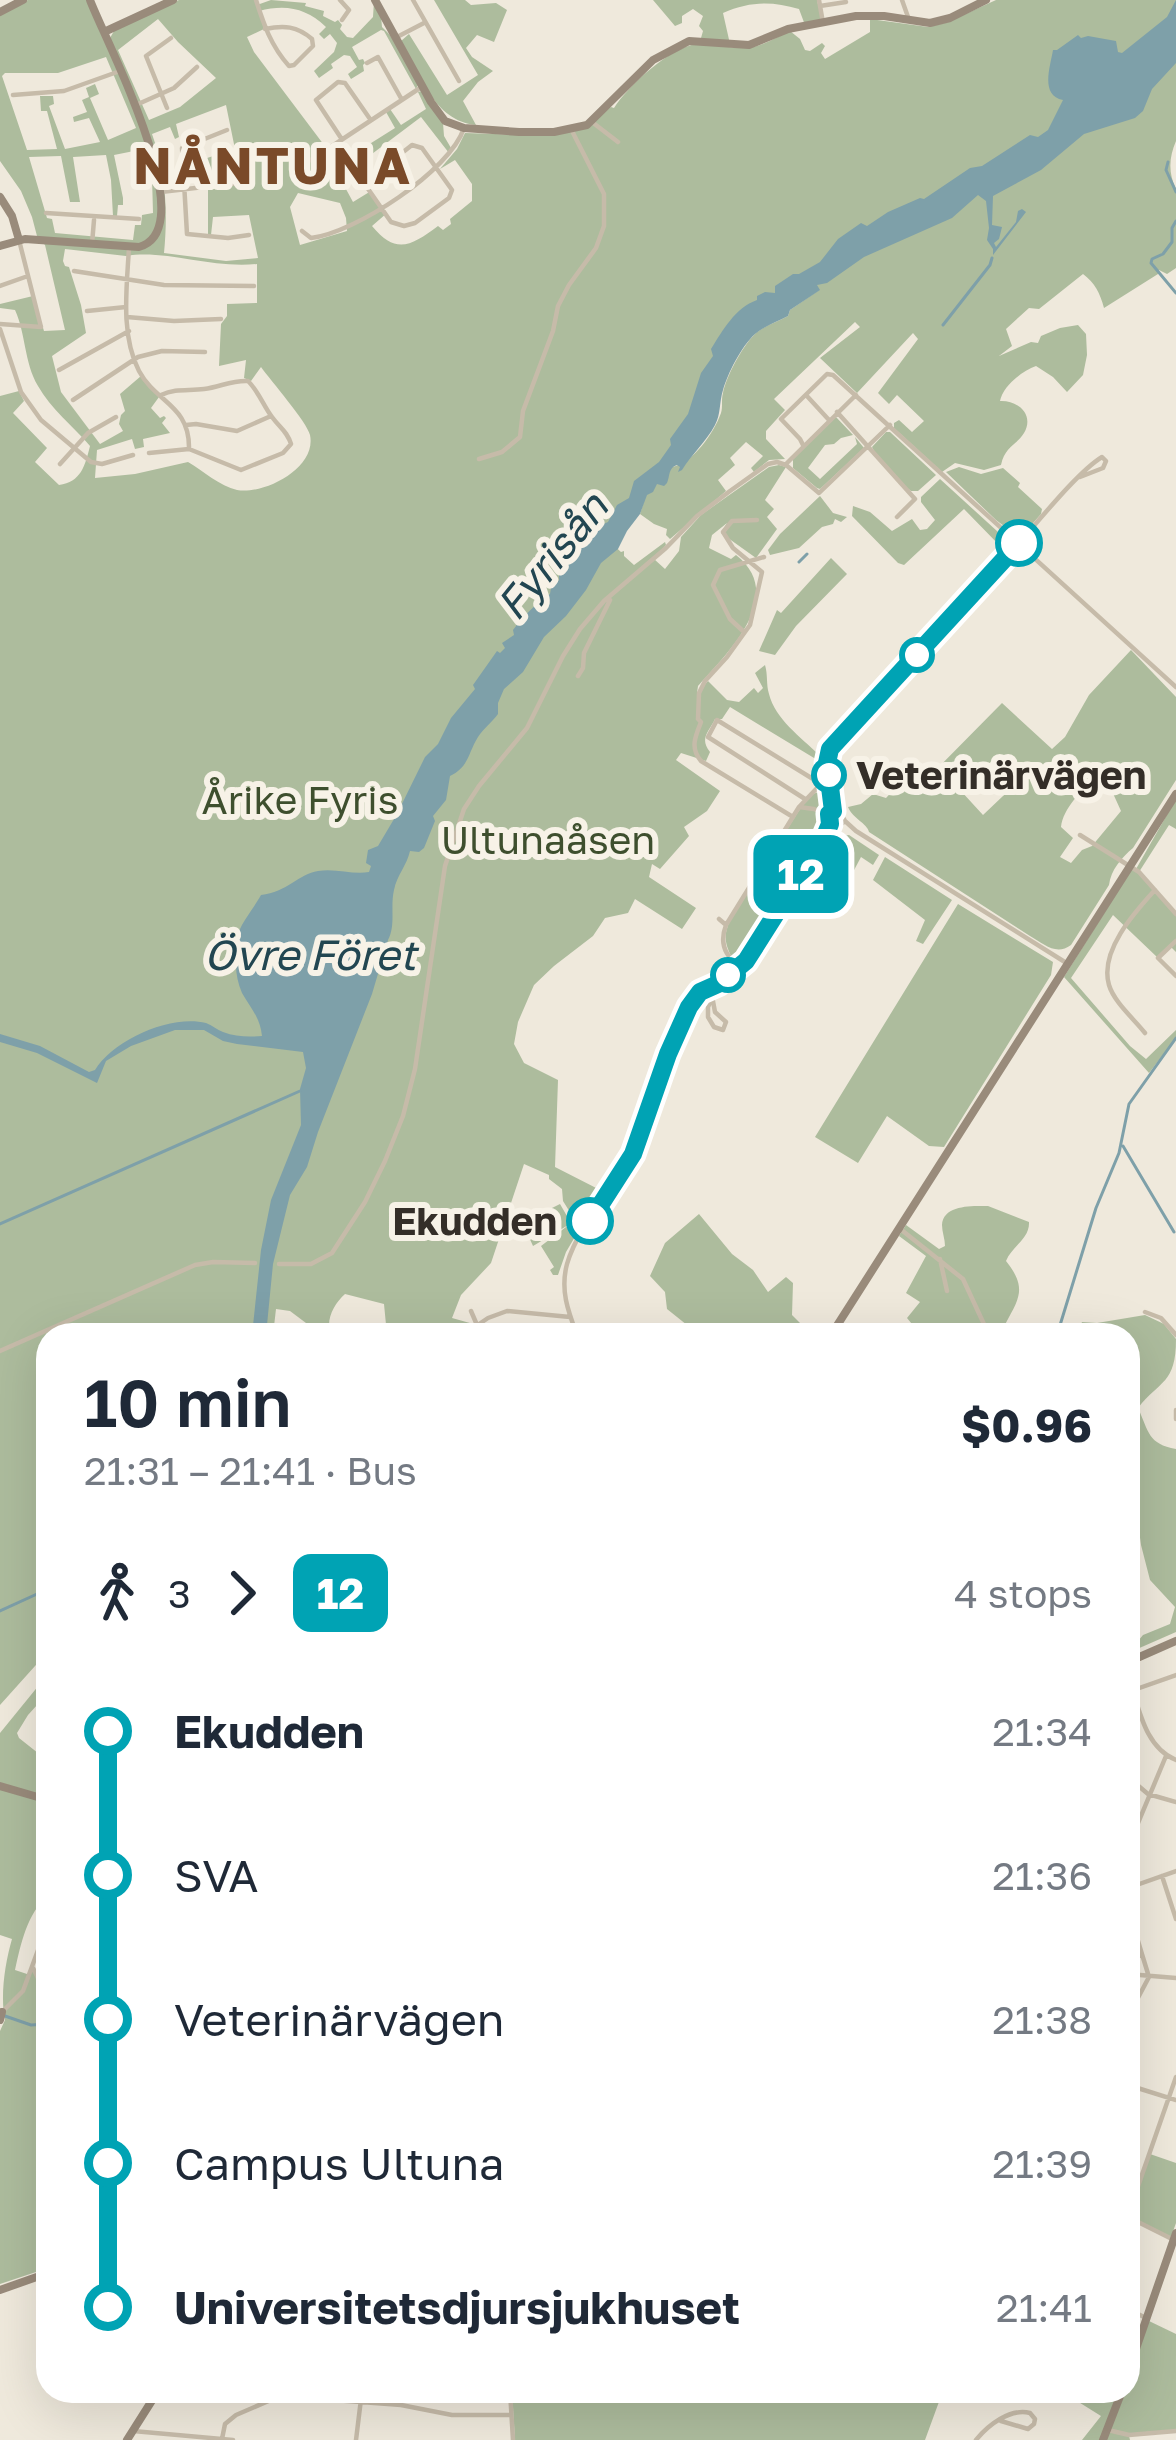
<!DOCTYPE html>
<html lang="en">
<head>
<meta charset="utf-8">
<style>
  :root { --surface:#fff; --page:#f6f6f7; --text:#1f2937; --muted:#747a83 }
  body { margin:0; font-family:"Golos Text",sans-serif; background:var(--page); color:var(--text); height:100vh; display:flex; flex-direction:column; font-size:45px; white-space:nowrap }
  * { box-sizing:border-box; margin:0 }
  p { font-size:39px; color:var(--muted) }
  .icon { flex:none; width:66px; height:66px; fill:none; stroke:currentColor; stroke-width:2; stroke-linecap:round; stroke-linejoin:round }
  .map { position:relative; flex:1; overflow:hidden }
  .side { position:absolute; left:36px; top:1323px; width:1104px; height:1080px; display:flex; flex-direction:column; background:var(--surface); border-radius:36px; box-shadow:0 12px 48px #0002 }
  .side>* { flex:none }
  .badge { padding:0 24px; border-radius:18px; font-size:42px; line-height:78px }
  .map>.badge { position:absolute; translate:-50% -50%; box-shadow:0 0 0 6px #fff }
  .legs { display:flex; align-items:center; gap:18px; height:132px; padding:0 48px; font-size:39px }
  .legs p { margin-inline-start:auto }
  .overview { display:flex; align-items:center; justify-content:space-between; height:204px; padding:0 48px }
  h1 { font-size:66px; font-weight:600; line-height:90px }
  ul { padding:0 48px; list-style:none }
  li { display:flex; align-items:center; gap:42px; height:144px; font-size:45px }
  li i { display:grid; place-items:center; width:18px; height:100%; margin:0 15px; background:currentColor }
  li i::after { content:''; width:30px; height:30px; margin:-15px; border:9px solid; border-radius:50%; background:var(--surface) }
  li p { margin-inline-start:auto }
  li:first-child i { background:linear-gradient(#0000 50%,currentColor 0) }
  li:last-child i { background:linear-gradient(currentColor 50%,#0000 0) }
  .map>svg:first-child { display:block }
  .green { fill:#adbc9d; fill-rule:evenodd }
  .water { fill:#7ea0a9 }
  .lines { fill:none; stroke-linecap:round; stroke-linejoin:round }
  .stream { stroke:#7ea0a9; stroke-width:3 }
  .street { stroke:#c6bba9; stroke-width:4.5 }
  .secondary { stroke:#998b7b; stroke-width:8 }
  .line-1-casing { stroke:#fff; stroke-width:27 }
  .line-1 { stroke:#00a3b4; stroke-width:18 }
  .stop-1-dot { fill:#fff; stroke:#00a3b4; stroke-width:6 }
  .labels { text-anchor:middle; stroke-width:12; stroke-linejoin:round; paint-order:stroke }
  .stop-label { font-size:39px; font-weight:bold; fill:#342e28; stroke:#f7f2e7; text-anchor:start }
  .park-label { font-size:39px; fill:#3e4f2e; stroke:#f7f2e7 }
  .water-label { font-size:42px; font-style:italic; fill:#224651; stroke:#f7f2e7 }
  .district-label { font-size:51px; font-weight:bold; letter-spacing:3px; fill:#7a4a29; stroke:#f7f2e7 }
</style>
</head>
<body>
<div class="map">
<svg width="1176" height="2440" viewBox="0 0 1176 2440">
  <rect width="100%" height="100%" fill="#efe9dc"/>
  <path class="green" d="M28 0H86L110 38 114 31 179 0H254L257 5 271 0 306 3 305 6 324 11 323 16 335 22 338 20 342 25 340 29 347 37 353 38 373 17 374 1 381 16 382 27 390 35 419 83 416 89 384 31 381 30 352 47 359 60 363 59 365 63 363 65 364 71 351 79 348 74 357 67 350 56 344 55 331 64 333 68 319 78 314 71 334 52 337 43 330 34 324 39 319 34 326 27C306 8 286 4 259 11L264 29 247 37 254 52 324 145 328 146 327 153 333 167 395 128 386 112 390 109 401 125 426 109 418 92 422 91 443 123 444 136 451 148 449 153 421 117 340 178 353 202 371 191 387 213 372 226C396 255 411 246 438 226L443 230 451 224 450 219 472 201V184L455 160 440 169 457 149 465 133 525 135 577 130 611 107 614 108C628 86 670 47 697 44 713 42 729 49 745 48 760 48 776 37 790 31L800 39 805 50 810 51 822 43 825 46 821 53 825 59 870 32V19L928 27 948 22 996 0H1176V141C1169 157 1168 173 1176 189V268L1167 274 1159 270 1158 274 1104 308C1100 293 1095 283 1083 274L1039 309 1029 308 1006 329 1012 346 999 356 1031 342 1038 343 1041 336 1060 328 1078 325 1086 334 1087 355 1083 375 1067 392 1053 377 1036 366C1022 371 1003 386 1000 401 1017 400 1035 414 1024 433 1016 446 1005 446 1001 465L984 470 955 463 942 472 894 428V423L899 420 912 432 924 421 897 395 889 404 878 393 918 339 913 333 857 393 820 358 860 327 855 322 774 399 785 410 766 431V439L785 459 769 460 754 472 751 468 763 456 746 442 730 458 735 465 718 480 726 491 670 539 666 535 667 529 654 524 640 514 646 495 672 467C693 463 714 433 721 413 723 406 721 400 723 393 726 377 742 347 754 335 763 326 777 322 788 316L790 310 819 290 816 285 821 282 824 269 734 335 692 430 606 538 621 552 624 551V556L634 565 665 542 666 545 654 559 665 569 679 551 681 537 701 515 769 467 779 465 786 467 765 500 774 509 767 517 777 529 756 558 721 533 727 523 712 535 709 548 731 559 736 555C788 596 727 653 698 686L697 693 708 681 727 700 739 702 754 688 758 693 763 688 755 673 765 665C768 675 766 684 769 694 775 719 801 737 819 755V761L730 707 722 719H715C709 732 699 738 710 752L706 761 681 753 676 760 720 791 707 811 684 827 689 836 660 869 652 864 649 877 696 908 682 929 635 899 628 913 605 918 593 936 554 966 534 985 518 1022 514 1044 524 1063 558 1080 555 1167 604 1192 586 1214 582 1224 576 1222 563 1201 562 1189 549 1179V1175L524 1164 491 1263 461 1295 452 1318 477 1325 463 1335H387L384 1304 345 1294C334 1304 325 1320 331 1335H298L306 1323 290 1311 276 1309 273 1335H48V1657L44 1656 0 1705V396L19 391 24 401 13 413 47 448 35 462 59 485C81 482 85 466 90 446 74 427 50 408 38 386 24 362 26 334 15 310L0 308V304L33 296 44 331 65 330 45 245 37 236 32 217 21 191 0 161V15ZM158 19 178 42 216 78 180 107 149 120 118 50ZM106 57 136 128 108 140 90 98 99 94 95 84 86 88 89 97 82 100 87 112 73 117 74 122 89 118 100 142 65 149 49 106 54 104 53 96H40L41 111H47L57 149 27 150 2 76 5 73H58ZM226 105 235 149 207 158 200 140 197 141 208 186V235H211L213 217 249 215 258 258 226 261 164 253C168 212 166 173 152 134L170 127 175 139 179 137 176 124ZM144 149 152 177 153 213 142 215 141 225H135L133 240 55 233 52 219 47 218 29 157 61 156 70 202H80L73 157 106 155 111 180 113 216H117L118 205H123V198L114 155ZM298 193 340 203 346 218 347 231 300 245 290 207ZM65 249 126 256C165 249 212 269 257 264V303L227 304V316L221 324 219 366 246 360 244 378 251 381 261 367C271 381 307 422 310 435 317 468 264 495 237 490 220 486 203 471 188 462L135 474 95 478 97 450 132 439 135 449 144 447 143 439 170 433 162 423 166 418 164 416 160 418 151 408 159 397 141 376 120 394 125 411 121 415 119 424 123 431 100 444 61 392 52 356 86 333 81 305 69 267 65 266 63 261Z
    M434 0H465L471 5 496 3 507 10 494 42 477 35 466 48 472 57 493 71 478 82 463 101 476 125C434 121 420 74 401 41L409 34 447 95 478 75Z
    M653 0H817L822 21 805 25 799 9C772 1 750 1 723 13L730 44 701 38 703 31 699 26 703 16 693 9 682 16V23L675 26Z
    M836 417 853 435 841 438 834 444 825 445 808 468 820 479 857 444 855 437 864 448 820 489 817 488 793 468V458Z
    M886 432H890L936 475 918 491H911L907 488 874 451 872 447Z
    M959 467 981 474 1003 468 1020 483 1018 487 1042 509 1041 514 1020 538 996 520 946 472Z
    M940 479 1009 542 1002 548 964 509 904 565 898 563 852 516 853 506 870 512 892 531 912 519 920 530 927 529 935 520 921 502V497Z
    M820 496 833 513 847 517 841 522 835 519 833 524 822 527 799 548 770 555 768 550 780 534Z
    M831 558 847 574 796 626 775 655 759 651 777 610 781 613Z
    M1131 650 1176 697V780L1133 848C1121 858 1111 870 1109 885L1071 945C1056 956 1044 944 1030 936L869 832C867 823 853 819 848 807L861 804 873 794 886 798 912 770 919 779 925 781 1002 703 1052 749 1065 737 1089 695ZM998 755 1022 778 983 815 961 791ZM1095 776 1111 789 1121 811 1092 846 1082 850 1071 863 1060 857 1073 838 1061 827C1063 808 1082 791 1095 776Z
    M818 792 825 797 830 809 826 817 827 825 752 943 745 953 732 958C725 944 723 935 730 921L798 812 811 795Z
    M1176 799V829L1169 825 1139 872 1176 914V952L1170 946 1158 958 1113 915 1071 978 1130 1046 1146 1059 1176 1030V1038L1149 1073 1064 977 1131 870 1136 869Z
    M849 835 879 855 873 865 861 857 844 889 845 897 819 880 826 865 823 851 833 837Z
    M885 857 952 900 923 944 916 941 925 920 873 880Z
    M958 904 1053 962 1051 975 944 1147 929 1146 887 1116 858 1163 815 1137Z
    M560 1204 571 1223 579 1230 566 1252 558 1275H553L550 1270 554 1267 541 1246 570 1224 533 1246 528 1235 544 1212Z
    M988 1206 1029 1222C1030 1239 1012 1246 1006 1261 1031 1292 1015 1302 1001 1333L918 1335 916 1329 907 1318 920 1302 906 1293 926 1256 899 1236 906 1225 939 1249 945 1246C945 1239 942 1232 942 1225 943 1204 974 1206 988 1206Z
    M699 1214 732 1254 753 1270 768 1292 786 1277 793 1283 792 1315 812 1335H689L692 1329 667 1309 665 1292 650 1276 665 1243Z
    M1145 1315 1164 1324 1176 1339C1176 1384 1160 1380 1138 1408 1149 1432 1148 1444 1176 1449V1632L1128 1653 1143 1635 1170 1624 1175 1607 1150 1580 1141 1545 1136 1507 1128 1508V1335H1076L1082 1322 1097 1323Z
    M48 1674V1693L28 1715 17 1733 19 1738 48 1761V1895C27 1914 21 1943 15 1970L30 1975 33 1968 39 1977 36 1980 48 2005V2268L0 2284V2031L5 2020C0 1996 5 1963 12 1939L0 1935V1733Z
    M1150 2154 1176 2163V2223L1171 2237 1128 2217Z
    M1149 2321 1176 2334V2431L1129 2436 1130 2440H1106L1109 2433H1113L1106 2428 1100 2440H1082L1101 2416 1061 2391H1128V2328L1144 2335Z
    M512 2391H954L940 2399 925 2440H515Z"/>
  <path class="water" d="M1176 0V63L1152 89 1143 111 1135 118 1084 134 1041 170 993 196 992 225 1002 227 999 239 994 243 996 247 1016 222 1018 211 1022 209 1026 212 993 255V249L987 240 989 228 986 201 978 195 952 218 864 257 827 283 817 285 820 290 790 310 788 316C777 322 764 326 755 334 741 347 728 373 723 390 719 403 721 414 715 425 706 442 691 455 682 470L678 472 680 467 677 465C668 468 670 476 667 483L664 486 657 484 653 492 647 495 640 514 627 531 618 549 601 563 586 590 566 616 544 637 523 672 504 689 498 703V714C492 722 484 728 478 737 468 753 469 767 450 776L446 800 433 816 435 821 424 848 419 852 410 851C407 865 397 875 394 890 390 907 396 925 388 940L372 994 318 1132 307 1167 290 1195 273 1264 266 1335H252L261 1250 271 1200 301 1125 300 1089 306 1068 303 1052 237 1044 223 1041 204 1030H175L131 1046 106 1061 97 1083 37 1053 0 1042V1034L40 1046 89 1072 95 1070C113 1040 171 1014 206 1023 212 1025 217 1030 223 1032 236 1037 249 1037 262 1036 260 1017 251 1009 242 993 238 984 236 974 236 965 234 926 243 926 261 895 287 892 299 874 318 871 336 868 353 875 369 872L371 866 366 863 368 850 378 846 397 814 425 757 438 744 451 718 475 689 473 685 497 651 500 653 505 648 502 643 514 635 513 630C523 617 536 603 550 594L551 588 559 580V574L599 526 608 522 617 505 629 498 634 481 659 462 671 445 670 439 688 414 701 373 713 356 711 349C723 330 735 308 757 300V296L765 292 775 293V286L793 274H799L820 262 838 239 861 223 867 226 888 212 920 198 924 199 970 168 982 166 1030 135 1038 137 1048 130 1063 100C1040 95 1050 68 1053 50H1057L1078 35 1081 38 1088 36 1116 41 1118 52 1122 53 1167 17Z"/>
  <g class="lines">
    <path class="stream" d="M1168 162 1166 170 1176 192
      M1176 221 1172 228V242L1163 254 1152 259 1151 263 1176 293
      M943 325 990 265 992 258
      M799 562 807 554
      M1123 1146 1174 1232
      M0 1224 300 1091
      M1057 1335 1096 1208 1119 1153 1129 1104 1176 1038
      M0 1611 48 1589
      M5 2016 31 2025 48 2024"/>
    <path class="street" d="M256 0C264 25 271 46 289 66L294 65 313 46 312 39C297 26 284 25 265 29
      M340 0 349 10 342 20
      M413 0 459 81
      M819 0 823 23
      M902 0 908 17
      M820 6 846 2
      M397 37 424 23
      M367 63 378 57 402 100
      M13 95 64 91 120 71
      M136 105 174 88 197 67
      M167 108 146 56 171 38
      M592 122 618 142
      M227 130 182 148 187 234 228 238 249 235
      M341 138 316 100 338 82 345 83 370 119
      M412 145 422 148 452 190 449 198 415 223 404 226 391 222 364 183Z
      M296 164 311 160 423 86
      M161 192 238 183
      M46 213 139 219
      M302 231 311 238C355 233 450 171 464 128
      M92 244 94 220
      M129 247C127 286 120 334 139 371 156 403 190 405 189 449
      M74 271 164 285 254 286
      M0 286 28 276
      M87 311 126 307
      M127 317 174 321 221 319
      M0 324 41 327 19 240
      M0 329 21 392 41 420 91 462 102 464 133 455
      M59 370 129 331
      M806 395 829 420
      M73 400 138 357 162 351 205 352
      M837 412 915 499 897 517
      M186 425 196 424 237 431 271 416
      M803 445 800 439 781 419 827 374 833 375 1176 687
      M149 453 189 449 241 470 283 453 291 444C287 431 280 428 272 417 263 405 259 392 248 381 232 380 220 387 204 389 188 391 176 388 161 395
      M479 459 502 452 520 437 523 411 553 331 558 306 569 285 596 248 604 226V194L571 129
      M787 463 856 395
      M60 464 88 433 116 417
      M786 465 819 493 890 425
      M757 520 732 521 723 532 733 548 762 572 750 625 727 657 705 681 699 693 698 719 701 722C695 737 690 748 701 761L793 817
      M743 631 730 619 713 585 720 570 764 557
      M578 676 583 668 584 653 610 600
      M834 802 845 821 856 831 1068 964
      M799 807 814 809 828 815
      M1080 835 1139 872 1176 914
      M824 838 830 824 829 815 833 811 827 763 832 745C891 680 953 617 1011 552 1034 527 1076 473 1102 457L1106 461 1103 468 1080 477
      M719 919 726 925C720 941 724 955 738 965
      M726 925 799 807 818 787 813 779 717 720 708 737 805 799
      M1176 941 1158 958 1176 976
      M724 979 727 984 735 986 739 979V968
      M712 996 715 1012 726 1022 723 1030 714 1027 708 1017V1007L718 984 746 960 824 838 845 821
      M1145 1033C1134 1019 1114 1002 1109 985 1099 951 1135 912 1155 890
      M899 1228 963 1279 989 1335
      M940 1259 947 1291
      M279 1264H311L332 1253 365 1202 385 1161 403 1116 415 1069 445 866 464 809 479 786 527 728 563 656 580 629 604 601 666 548 697 516 730 491 768 464 777 462 786 465
      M471 1311 477 1325
      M1145 1312 1161 1318 1176 1335
      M463 1335 488 1318 507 1311 570 1317
      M577 1335C568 1311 560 1290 567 1264 578 1226 610 1195 629 1161 650 1123 672 1014 701 992 706 988 713 986 718 984
      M0 1351 195 1265 213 1262 255 1263
      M1176 1410V1419
      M1128 1676C1139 1707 1144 1747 1176 1760
      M1128 1692 1176 1675
      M1128 1777 1148 1794 1176 1802
      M1128 1847 1166 1756
      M1162 1876 1176 1919
      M1128 1888 1176 1871
      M1128 1908 1141 1951 1130 1974
      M33 1968 48 1998
      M1128 1974 1176 1978
      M2 2012 23 1991 48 1923
      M1128 2041 1132 2009 1149 1977 1141 1951
      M1128 2085 1176 2100
      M1128 2215 1176 2077
      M1128 2217 1174 2240
      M1128 2309 1146 2318
      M510 2391 513 2440
      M1108 2430 1129 2435 1176 2431
      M133 2431 233 2440
      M222 2439 225 2424 236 2415 280 2396 401 2405 452 2415H511
      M356 2440 362 2391
      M976 2440C988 2425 1010 2408 1030 2413L1035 2419 1034 2424 1028 2429 1001 2421"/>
    <path class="secondary" d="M375 0 431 102 445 121 464 128 519 132H554L587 125 653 60 689 41 749 45 788 29 856 16H884L930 23 950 18 986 0
      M0 12 23 0
      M104 32 173 0
      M0 197 12 216 19 240
      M0 246 25 239 139 247C205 229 105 40 90 0
      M831 1335 1176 794
      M1128 1662 1176 1641
      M0 1786 48 1800
      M0 2020 2 2012
      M0 2290 48 2273
      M1128 2372 1176 2233
      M127 2440 158 2391
      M1103 2440 1122 2391"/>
  </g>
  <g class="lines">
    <g class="line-1-casing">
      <path id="line-1" d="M590 1221 633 1154 668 1054 689 1007 700 992 718 984 746 961 824 838 830 824 829 814 833 811 827 763 830 749 1019 543"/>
    </g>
    <use href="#line-1" class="line-1"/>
  </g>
  <g class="stop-1-dot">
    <circle cx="1019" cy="543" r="21"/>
    <circle cx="917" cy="655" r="15"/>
    <circle cx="829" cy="775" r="15"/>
    <circle cx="728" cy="975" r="15"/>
    <circle cx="590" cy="1221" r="21"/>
  </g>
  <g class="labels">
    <g class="stop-label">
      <text x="856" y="789">Veterinärvägen</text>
      <text x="557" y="1235" text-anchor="end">Ekudden</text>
    </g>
    <g class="park-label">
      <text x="300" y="814">Årike Fyris</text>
      <text x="548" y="854">Ultunaåsen</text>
    </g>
    <g class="water-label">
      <text transform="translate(552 556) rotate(-51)" y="15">Fyrisån</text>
      <text x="310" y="970">Övre Föret</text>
    </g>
    <g class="district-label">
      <text x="273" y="184">NÅNTUNA</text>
    </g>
  </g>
</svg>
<b class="badge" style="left:801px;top:874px;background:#00a3b4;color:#fff">12</b>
<section class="side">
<div class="overview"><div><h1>10 min</h1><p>21:31 – 21:41 · Bus</p></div><b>$0.96</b></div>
<div class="legs"><svg class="icon" aria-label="walk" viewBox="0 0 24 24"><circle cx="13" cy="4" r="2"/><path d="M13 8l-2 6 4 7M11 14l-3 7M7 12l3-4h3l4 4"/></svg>3<svg class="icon" aria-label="forward" viewBox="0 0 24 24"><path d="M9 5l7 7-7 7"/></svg><b class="badge" style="background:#00a3b4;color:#fff">12</b><p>4 stops</p></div>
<ul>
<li><i style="color:#00a3b4"></i><b>Ekudden</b><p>21:34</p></li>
<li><i style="color:#00a3b4"></i><span>SVA</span><p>21:36</p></li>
<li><i style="color:#00a3b4"></i><span>Veterinärvägen</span><p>21:38</p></li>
<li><i style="color:#00a3b4"></i><span>Campus Ultuna</span><p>21:39</p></li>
<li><i style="color:#00a3b4"></i><b>Universitetsdjursjukhuset</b><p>21:41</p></li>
</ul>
</section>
</div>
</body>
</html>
